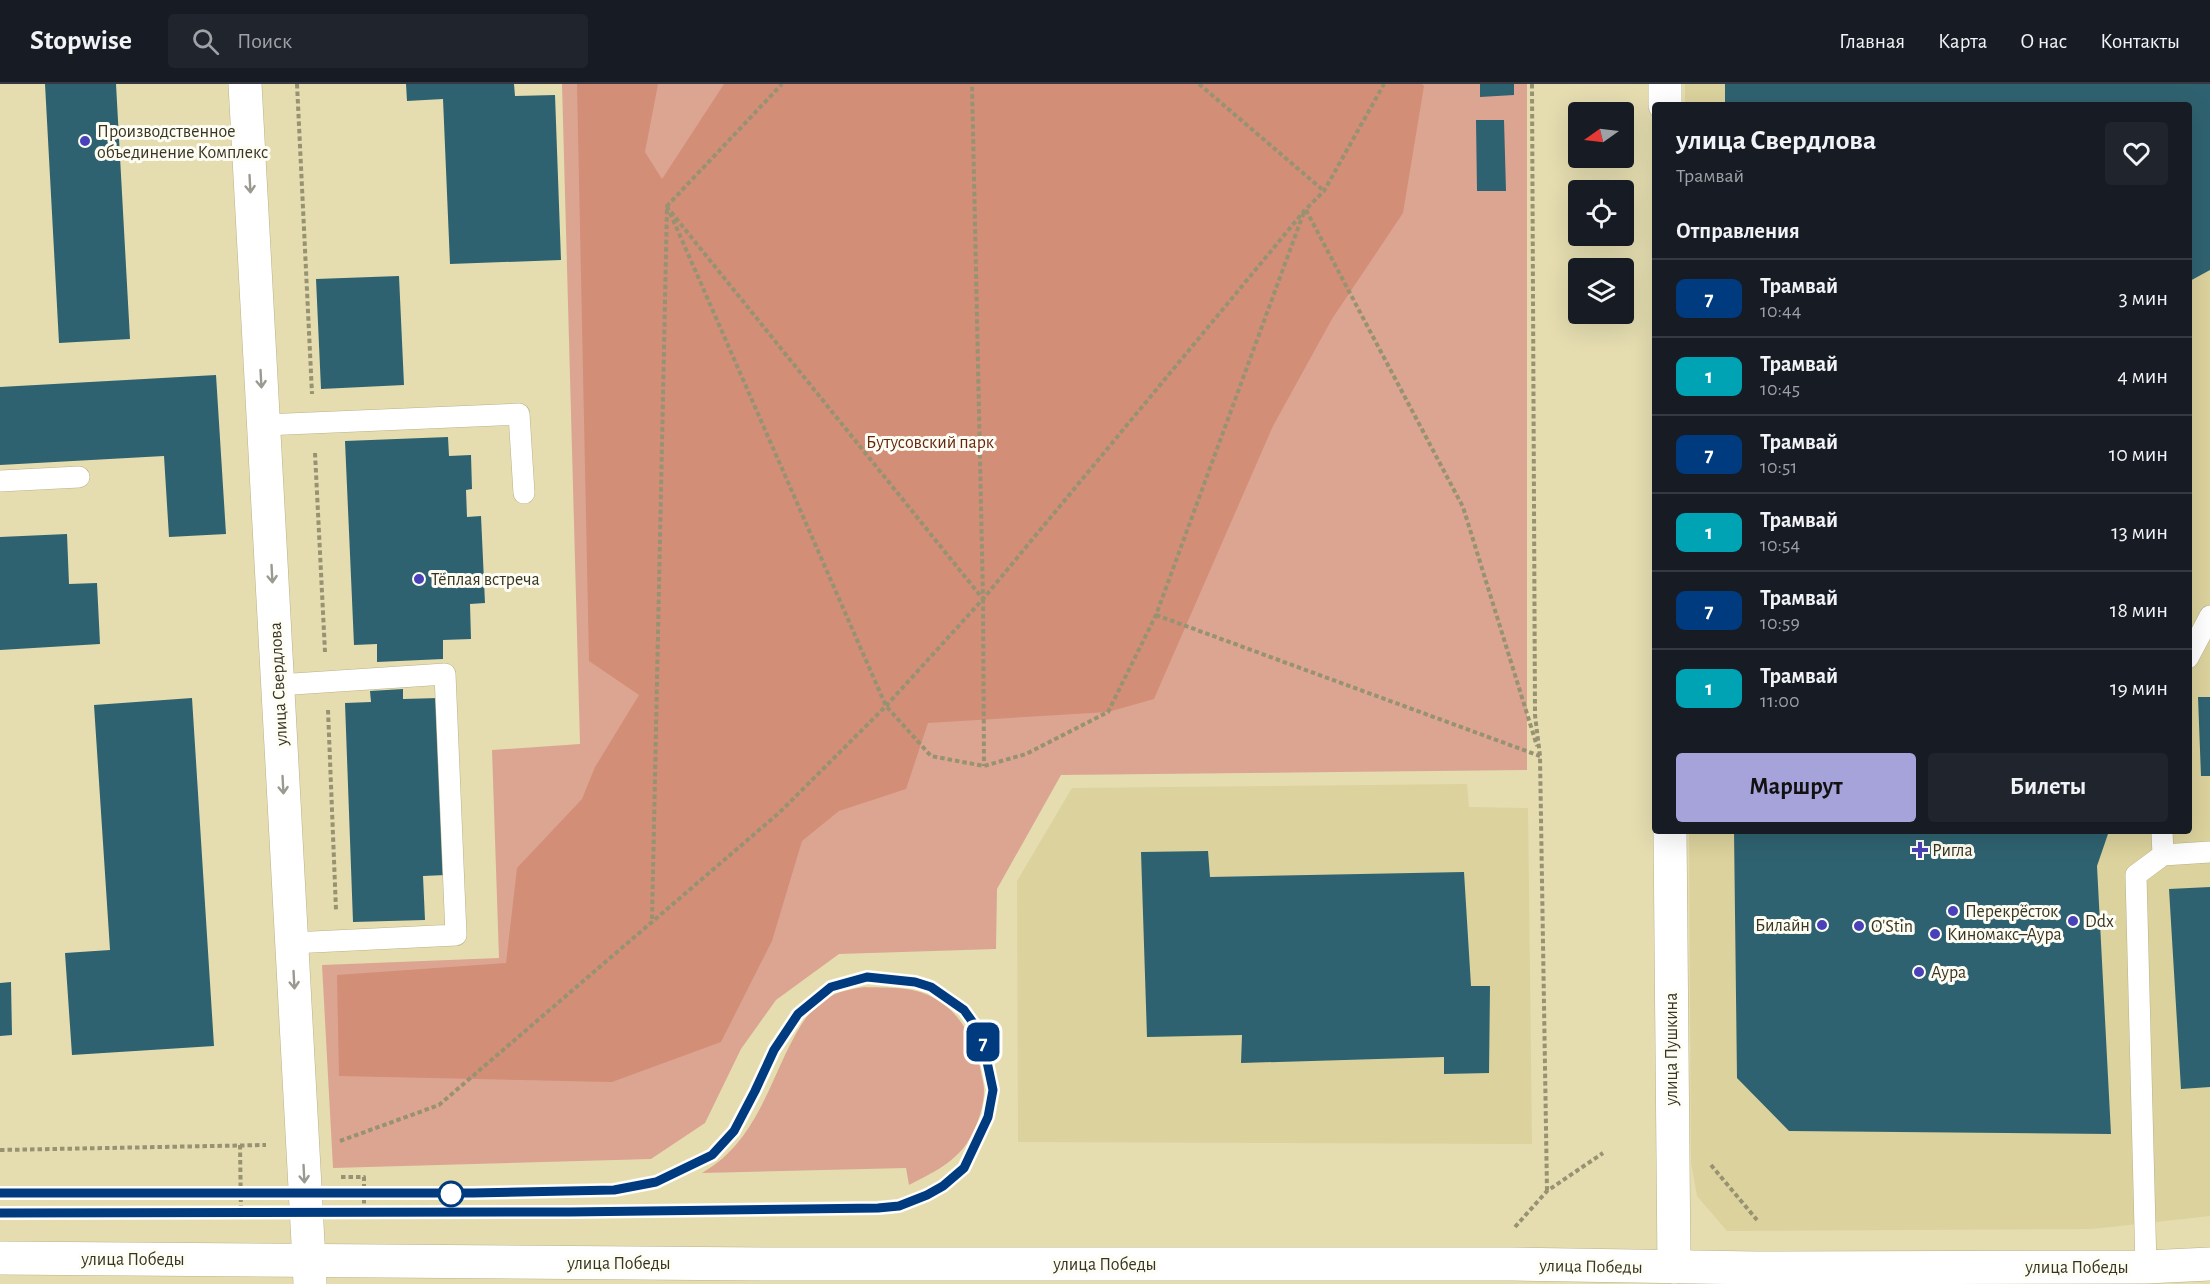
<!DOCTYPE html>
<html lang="ru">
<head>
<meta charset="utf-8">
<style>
  :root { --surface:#171b24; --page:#20242c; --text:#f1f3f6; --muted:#9ea1a6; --line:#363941; --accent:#a5a3da }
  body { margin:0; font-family:"Alegreya Sans",sans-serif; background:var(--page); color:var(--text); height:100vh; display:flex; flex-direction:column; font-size:22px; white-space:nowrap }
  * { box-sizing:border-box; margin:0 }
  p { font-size:20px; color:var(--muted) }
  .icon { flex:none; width:33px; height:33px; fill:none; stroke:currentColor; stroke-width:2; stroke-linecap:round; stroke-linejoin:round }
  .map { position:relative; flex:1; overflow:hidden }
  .drawer { position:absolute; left:1652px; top:18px; width:540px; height:732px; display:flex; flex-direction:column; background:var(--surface); border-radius:6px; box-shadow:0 6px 24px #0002 }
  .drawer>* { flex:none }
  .badge { padding:0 12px; border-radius:9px; font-size:21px; line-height:39px }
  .needle { width:39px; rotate:256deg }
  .fabs { position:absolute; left:1568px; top:18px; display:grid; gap:12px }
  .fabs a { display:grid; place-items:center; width:66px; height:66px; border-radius:6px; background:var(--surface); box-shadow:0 6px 24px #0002; font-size:30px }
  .map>.badge { position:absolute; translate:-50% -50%; box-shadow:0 0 0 3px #fff }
  h2 { padding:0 24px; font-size:22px; line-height:54px }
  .round { display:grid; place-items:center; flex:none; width:63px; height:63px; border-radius:6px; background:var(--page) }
  .summary { display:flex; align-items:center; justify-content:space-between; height:102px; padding:0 24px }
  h1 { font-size:28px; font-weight:700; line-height:45px }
  .button { display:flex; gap:12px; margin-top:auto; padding:12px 24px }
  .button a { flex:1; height:69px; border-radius:6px; background:var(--accent); color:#111; font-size:24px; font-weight:700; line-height:69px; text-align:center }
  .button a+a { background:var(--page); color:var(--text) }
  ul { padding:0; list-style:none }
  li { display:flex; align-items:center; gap:18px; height:78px; padding:0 24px; border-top:2px solid var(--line) }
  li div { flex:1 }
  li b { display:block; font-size:22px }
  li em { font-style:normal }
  li .badge { min-width:66px; font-weight:700; text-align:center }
  header { display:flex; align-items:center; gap:36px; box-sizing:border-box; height:84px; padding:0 30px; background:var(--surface); border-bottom:2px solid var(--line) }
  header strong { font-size:28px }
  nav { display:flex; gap:33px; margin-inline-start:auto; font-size:21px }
  .search { width:420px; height:54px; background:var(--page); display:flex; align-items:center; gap:15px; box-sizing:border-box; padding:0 21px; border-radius:6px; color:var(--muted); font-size:22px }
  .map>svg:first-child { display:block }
  .built { fill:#dbd29d }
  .green { fill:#dca592 }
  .forest { fill:#d38e77 }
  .building { fill:#2f6270 }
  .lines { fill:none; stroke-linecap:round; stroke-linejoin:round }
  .service-casing { stroke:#b9b286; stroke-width:22 }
  .minor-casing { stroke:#b9b286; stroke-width:34 }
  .tertiary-casing { stroke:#b9b286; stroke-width:34 }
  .secondary-casing { stroke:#b9b286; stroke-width:34 }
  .path { stroke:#979271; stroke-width:4; stroke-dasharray:4.5 3; stroke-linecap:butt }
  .service { stroke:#fff; stroke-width:21 }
  .minor { stroke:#fff; stroke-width:33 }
  .tertiary { stroke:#fff; stroke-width:33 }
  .secondary { stroke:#fff; stroke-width:33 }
  .tram { stroke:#8d8868; stroke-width:1.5 }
  .oneway { stroke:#9b9a90 }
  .line-casing { stroke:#fff; stroke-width:14 }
  .line { stroke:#003b80; stroke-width:9 }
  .poi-dot { fill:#4941b8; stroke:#fefdf4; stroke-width:2 }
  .stop-dot { fill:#fff; stroke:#003b80; stroke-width:3 }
  .labels { text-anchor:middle; stroke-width:6; stroke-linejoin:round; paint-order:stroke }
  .poi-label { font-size:18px; fill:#373422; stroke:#fefdf4; text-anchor:start }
  .park-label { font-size:18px; fill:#65260f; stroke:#fefdf4 }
  .street-label { font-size:18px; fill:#373422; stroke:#fefdf4 }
</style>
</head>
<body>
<header>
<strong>Stopwise</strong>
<div class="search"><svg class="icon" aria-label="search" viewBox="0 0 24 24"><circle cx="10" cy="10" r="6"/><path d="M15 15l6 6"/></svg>Поиск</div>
<nav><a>Главная</a><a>Карта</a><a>О нас</a><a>Контакты</a></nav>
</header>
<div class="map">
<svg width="2210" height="1200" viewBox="0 0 2210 1200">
  <rect width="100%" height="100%" fill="#e5ddb0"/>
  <path class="built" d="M1685 0H2210V1132L2092 1145 1727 1147 1697 1112 1691 1079 1689 747H2188V21H1685Z
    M1467 700 1469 723 1528 724 1532 1060 1018 1058 1017 797 1072 704Z"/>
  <path class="green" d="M562 0H1527V686L1061 691 997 805 996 865 839 870 776 916 741 965 705 1039 651 1075 333 1084 322 881 499 874 492 666 580 660Z
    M864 903C887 904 912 902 932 913 960 927 973 954 980 983 981 990 984 999 984 1006 984 1022 978 1040 970 1054 957 1078 932 1089 909 1101L906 1084 702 1089C748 1063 764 1016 785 971 796 949 807 925 829 913 839 907 853 905 864 903Z"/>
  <path class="forest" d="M577 0H658L645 68 662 95 724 0H1422L1424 2 1403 129 1332 235 1273 342 1154 615 1108 628 928 639 906 705 839 727 802 757 772 857 721 958 612 998 339 992 337 891 506 879 517 784 582 715 595 683 639 611 589 577Z"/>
  <path class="building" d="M45 0H116L130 255 59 259Z
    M406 0H514L515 12 555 11 561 176 450 180 443 15 407 17Z
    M1480 0H1514V11L1480 13Z
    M1725 0H2210V186L2188 198V21H1725Z
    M1476 36H1504L1506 107H1477Z
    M399 192 404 301 321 305 316 195Z
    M216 291 226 450 169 453 164 372 0 381V303Z
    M448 353 449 372 471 371 472 405 466 406 467 433 481 432 485 519 470 520 471 555 443 556V575L377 578V560L354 561 345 357Z
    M67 450 69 500 97 499 100 560 0 566V453Z
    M403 605V615L439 614 446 791 423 792 425 836 353 838 345 619 371 618 370 607Z
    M2198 613H2210V692H2201Z
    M192 614 214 962 72 971 65 869 110 866 94 621Z
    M1734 747H2109L2097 782 2111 1050 1789 1047 1737 994Z
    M1208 767 1210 793 1464 788 1471 902H1490L1489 989 1444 990V973L1241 979 1242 951 1147 953 1141 768Z
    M2210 803V1003L2181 1005 2169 805Z
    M11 898 12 951 0 952V899Z"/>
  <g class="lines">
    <g class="service-casing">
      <path id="service" d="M264 341 519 330 524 409
        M0 397 79 393
        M2188 574 2210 532
        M278 601 445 590 456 851 292 859
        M2162 747 2163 771 2210 768
        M2146 1183 2136 791 2163 771"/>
    </g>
    <g class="minor-casing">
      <path id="minor" d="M245 0 309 1177
        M1665 0V21
        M1670 747 1674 1183"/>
    </g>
    <g class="tertiary-casing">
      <path id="tertiary" d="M309 1177 310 1200"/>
    </g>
    <g class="secondary-casing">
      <path id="secondary" d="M0 1174 764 1180H1513L1756 1184 2146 1183 2210 1180"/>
    </g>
    <path class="path" d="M297 0 312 310
      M1199 0 1324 107
      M1532 0 1535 631 1540 672 1547 1107
      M667 122 886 622 931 672 984 682 1026 670 1108 628 1156 531 1304 128
      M1306 126 1463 423 1537 662
      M671 128 983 515 972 0
      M315 369 325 568
      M983 515 984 682
      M1156 531 1540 672
      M328 626 336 826
      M652 835 667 122 782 0
      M340 1057 439 1021 780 728 886 622 983 515 1305 126 1324 107 1384 0
      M240 1061 241 1129
      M0 1066 266 1061
      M1711 1081 1757 1136
      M341 1093H364V1129
      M1515 1143 1547 1107 1603 1069"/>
    <use href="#service" class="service"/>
    <use href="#minor" class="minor"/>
    <use href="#tertiary" class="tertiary"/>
    <use href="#secondary" class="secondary"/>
    <path class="tram" d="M0 1109 451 1110 614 1106 656 1098 712 1071 734 1047 774 966 798 930 831 903 867 893 915 898 931 903 964 926 974 940 983 959 993 1007 988 1033 964 1084 943 1102 927 1111 899 1121 878 1124 615 1128 0 1129"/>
  </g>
  <defs><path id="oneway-shaft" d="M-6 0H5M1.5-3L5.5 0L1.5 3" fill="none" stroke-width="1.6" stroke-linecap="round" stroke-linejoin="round" transform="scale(1.5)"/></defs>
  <g class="oneway">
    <use href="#oneway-shaft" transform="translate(250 100) rotate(87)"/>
    <use href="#oneway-shaft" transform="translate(261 295) rotate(87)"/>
    <use href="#oneway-shaft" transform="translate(272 490) rotate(87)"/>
    <use href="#oneway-shaft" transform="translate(283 701) rotate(87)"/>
    <use href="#oneway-shaft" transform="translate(294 896) rotate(87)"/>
    <use href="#oneway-shaft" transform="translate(304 1090) rotate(87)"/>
  </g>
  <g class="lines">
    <g class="line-casing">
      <path id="line" d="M0 1109H473L614 1106 656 1098 712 1071 734 1047 755 1007 774 966 798 930 831 903 867 893 915 898 931 903 964 926 974 940 983 959 993 1006 988 1033 964 1084 943 1102 927 1111 899 1122 878 1124 570 1128 0 1129"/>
    </g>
    <use href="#line" class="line"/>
  </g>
  <g class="poi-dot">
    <circle cx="85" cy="57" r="6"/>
    <circle cx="419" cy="495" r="6"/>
    <path d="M1917 757h6v6h6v6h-6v6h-6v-6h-6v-6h6z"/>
    <circle cx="1953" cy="827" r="6"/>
    <circle cx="2073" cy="837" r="6"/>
    <circle cx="1822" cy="841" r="6"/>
    <circle cx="1859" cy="842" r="6"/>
    <circle cx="1935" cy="850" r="6"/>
    <circle cx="1919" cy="888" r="6"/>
  </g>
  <circle class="stop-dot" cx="451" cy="1110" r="12"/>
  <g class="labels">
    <g class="poi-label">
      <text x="97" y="53">Производственное<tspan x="97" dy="21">объединение Комплекс</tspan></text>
      <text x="431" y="501">Тёплая встреча</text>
      <text x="1932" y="772">Ригла</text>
      <text x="1965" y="833">Перекрёсток</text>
      <text x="2085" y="843">Ddx</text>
      <text x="1810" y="847" text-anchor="end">Билайн</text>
      <text x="1871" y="848">O'Stin</text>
      <text x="1947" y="856">Киномакс–Аура</text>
      <text x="1931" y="894">Аура</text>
    </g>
    <g class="park-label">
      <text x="930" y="364">Бутусовский парк</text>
    </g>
    <g class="street-label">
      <text transform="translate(278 600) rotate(-93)" y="6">улица Свердлова</text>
      <text transform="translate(1671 965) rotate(-90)" y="6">улица Пушкина</text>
      <text x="133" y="1181">улица Победы</text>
      <text x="619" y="1185">улица Победы</text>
      <text x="1105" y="1186">улица Победы</text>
      <text transform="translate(1591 1182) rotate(1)" y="6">улица Победы</text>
      <text x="2077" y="1189">улица Победы</text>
    </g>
  </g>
</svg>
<div class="fabs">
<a><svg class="needle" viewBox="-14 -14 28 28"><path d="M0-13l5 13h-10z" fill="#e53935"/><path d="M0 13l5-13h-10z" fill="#9ea1a6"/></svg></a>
<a><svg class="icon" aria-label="locate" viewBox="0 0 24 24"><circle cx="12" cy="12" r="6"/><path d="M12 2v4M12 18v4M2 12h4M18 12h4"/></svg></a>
<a><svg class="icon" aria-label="layers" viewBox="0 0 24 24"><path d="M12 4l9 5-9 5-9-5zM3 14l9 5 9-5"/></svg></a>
</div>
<b class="badge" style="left:983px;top:958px;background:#003b80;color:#fff">7</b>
<section class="drawer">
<div class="summary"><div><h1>улица Свердлова</h1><p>Трамвай</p></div><a class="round"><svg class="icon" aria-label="heart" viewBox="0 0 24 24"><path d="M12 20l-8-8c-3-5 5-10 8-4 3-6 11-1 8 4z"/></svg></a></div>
<h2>Отправления</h2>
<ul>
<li><span class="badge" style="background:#003b80;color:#fff">7</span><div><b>Трамвай</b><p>10:44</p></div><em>3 мин</em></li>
<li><span class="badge" style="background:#00a3b4;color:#fff">1</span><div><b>Трамвай</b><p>10:45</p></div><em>4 мин</em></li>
<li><span class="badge" style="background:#003b80;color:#fff">7</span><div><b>Трамвай</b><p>10:51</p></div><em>10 мин</em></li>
<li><span class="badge" style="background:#00a3b4;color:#fff">1</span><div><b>Трамвай</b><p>10:54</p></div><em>13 мин</em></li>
<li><span class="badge" style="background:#003b80;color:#fff">7</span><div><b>Трамвай</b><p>10:59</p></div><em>18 мин</em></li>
<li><span class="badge" style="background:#00a3b4;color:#fff">1</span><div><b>Трамвай</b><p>11:00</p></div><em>19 мин</em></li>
</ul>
<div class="button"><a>Маршрут</a><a>Билеты</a></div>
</section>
</div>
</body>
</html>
